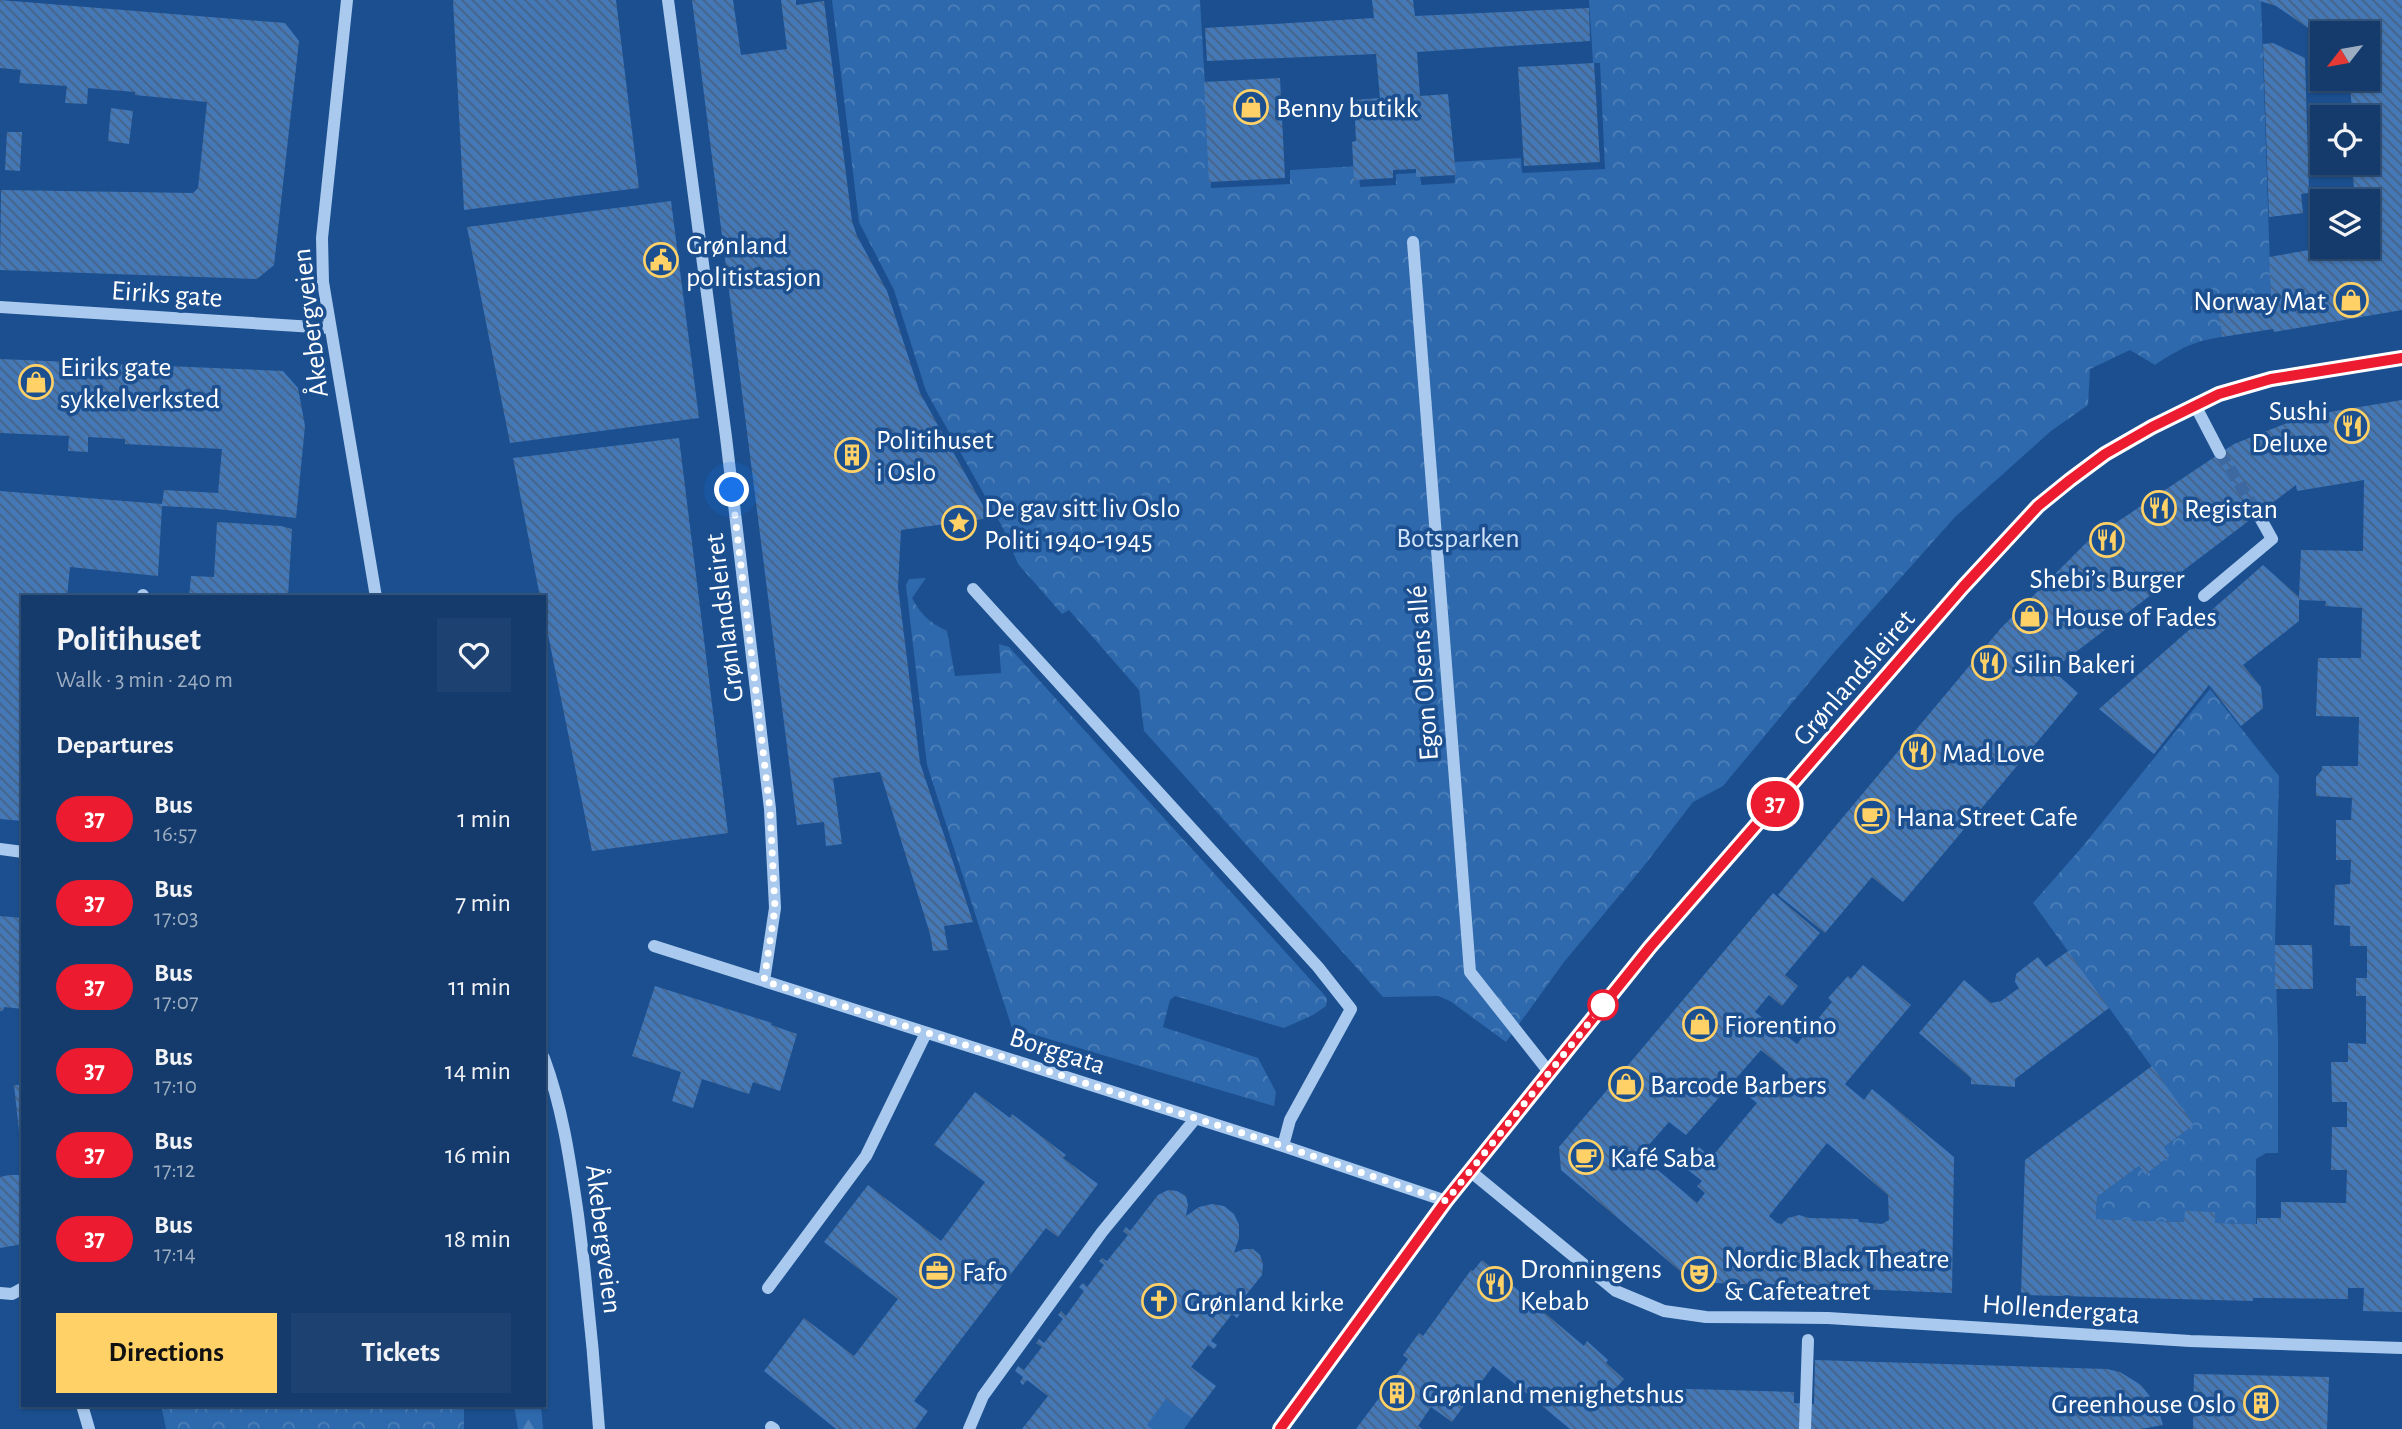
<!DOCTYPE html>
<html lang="en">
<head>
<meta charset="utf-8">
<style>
  :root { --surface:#143b6b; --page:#1d4271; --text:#f1f3f6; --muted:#9dadc1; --line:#33557e; --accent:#ffd166 }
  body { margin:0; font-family:"Alegreya Sans",sans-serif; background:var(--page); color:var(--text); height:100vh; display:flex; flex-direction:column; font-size:26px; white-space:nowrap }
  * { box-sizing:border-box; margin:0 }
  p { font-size:23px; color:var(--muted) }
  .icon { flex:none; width:38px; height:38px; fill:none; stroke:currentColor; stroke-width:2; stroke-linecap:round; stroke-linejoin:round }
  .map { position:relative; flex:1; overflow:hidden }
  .details { position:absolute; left:21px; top:595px; width:525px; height:812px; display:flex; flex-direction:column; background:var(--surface); border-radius:0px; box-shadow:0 2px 5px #0004,0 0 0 2px var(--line) }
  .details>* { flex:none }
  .badge { padding:0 14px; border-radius:23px; font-size:24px; line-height:46px }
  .needle { width:46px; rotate:239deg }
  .tools { position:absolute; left:2310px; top:21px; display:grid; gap:14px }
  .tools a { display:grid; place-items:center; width:70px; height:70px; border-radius:0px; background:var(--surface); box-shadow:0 2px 5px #0004,0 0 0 2px var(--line); font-size:35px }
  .you { position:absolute; width:35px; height:35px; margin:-18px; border:5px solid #fff; border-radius:50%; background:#1a73e8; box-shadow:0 0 0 10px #1a73e833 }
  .map>.badge { position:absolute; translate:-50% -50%; box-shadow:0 0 0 4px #fff }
  h2 { padding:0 35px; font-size:26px; line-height:63px }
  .round { display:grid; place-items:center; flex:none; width:74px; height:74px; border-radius:0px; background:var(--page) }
  .summary { display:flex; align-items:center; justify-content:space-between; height:119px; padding:0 35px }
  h1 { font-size:33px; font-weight:600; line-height:52px }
  .button { display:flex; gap:14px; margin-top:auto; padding:14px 35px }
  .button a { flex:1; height:80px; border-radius:0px; background:var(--accent); color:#111; font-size:28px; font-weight:600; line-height:80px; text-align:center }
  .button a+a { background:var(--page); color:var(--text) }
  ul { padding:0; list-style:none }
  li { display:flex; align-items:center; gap:21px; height:84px; padding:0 35px }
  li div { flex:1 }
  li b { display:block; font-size:26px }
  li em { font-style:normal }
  li .badge { min-width:77px; font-weight:700; text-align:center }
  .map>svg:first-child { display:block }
  .green { fill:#2e69ad }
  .forest { fill:url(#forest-firs) }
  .park { fill:url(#park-crowns) }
  .building { fill:url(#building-back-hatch); fill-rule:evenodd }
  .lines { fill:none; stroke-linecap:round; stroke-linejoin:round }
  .minor-tunnel { stroke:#3d69a0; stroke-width:12; stroke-dasharray:12 6; stroke-linecap:butt }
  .minor { stroke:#a9c9ee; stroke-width:12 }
  .line-casing { stroke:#fff; stroke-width:16 }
  .line { stroke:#ed1b2f; stroke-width:10 }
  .walk { stroke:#fff; stroke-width:7; stroke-dasharray:0 12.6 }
  .stop-dot { fill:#fff; stroke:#ed1b2f; stroke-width:3.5 }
  .labels { text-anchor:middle; stroke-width:7; stroke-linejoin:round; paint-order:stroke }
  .poi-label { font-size:28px; fill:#fff; stroke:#1b4f8f; text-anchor:start }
  .street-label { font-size:28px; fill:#fff; stroke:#1b4f8f }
  .park-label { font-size:28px; fill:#cfe3fa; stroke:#1b4f8f }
</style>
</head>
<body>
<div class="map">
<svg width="2402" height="1429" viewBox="0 0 2402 1429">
  <defs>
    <pattern id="forest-firs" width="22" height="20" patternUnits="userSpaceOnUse" patternTransform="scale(1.75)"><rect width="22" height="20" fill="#2e69ad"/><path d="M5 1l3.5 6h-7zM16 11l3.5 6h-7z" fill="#4d80b9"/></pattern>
    <pattern id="park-crowns" width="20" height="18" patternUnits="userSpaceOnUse" patternTransform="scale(1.75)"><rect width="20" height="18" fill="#2e69ad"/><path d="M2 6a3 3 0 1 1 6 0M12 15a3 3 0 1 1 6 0" fill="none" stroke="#4d80b9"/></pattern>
    <pattern id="building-back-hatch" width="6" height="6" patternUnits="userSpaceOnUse" patternTransform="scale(1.75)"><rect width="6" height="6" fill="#4478b7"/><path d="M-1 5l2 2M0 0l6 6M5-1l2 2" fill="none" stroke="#486282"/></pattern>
  </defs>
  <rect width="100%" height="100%" fill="#1b4f8f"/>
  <path class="green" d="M1166 1399 1192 1418 1184 1429H1143Z"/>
  <path class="forest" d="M514 1405H541L543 1429H518Z"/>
  <path class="park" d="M832 0H1200L1211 188 1290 184V170L1358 166 1360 187 1396 185V174L1420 173 1421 185 1455 183 1454 162 1521 158 1522 173 1605 169 1600 63H1593L1589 0H2261L2271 296 2217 305 2222 337C2193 341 2179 349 2155 365L2130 350 2090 369 2088 405 2051 431 1955 517 1831 656 1723 786 1693 802 1643 867 1564 962 1506 1042 1450 1001 1438 996 1383 997 1144 731 1139 690 1069 610 1062 614 1018 564 1003 528 926 391 894 290 859 222Z
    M926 578 912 598C921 615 930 623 947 631L955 676 1001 673 999 644 1009 647 1327 998 1326 1006 1313 1015 1284 1028 1175 996 1170 1000 1163 1027 1258 1058 1276 1092 1274 1106 1012 1028 927 765 906 585 909 579Z
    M2210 689 2279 776 2275 945 2278 1040V1153H2266L2256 1159V1224L2215 1223V1212L2184 1222 2096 1219 2097 1197 2139 1166 2145 1175 2170 1156 2164 1147 2194 1125 2033 903 2083 846Z
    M190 1405H464V1429H166L162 1409Z"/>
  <path class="building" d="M0 0 285 23 299 41 274 265 257 279 0 270 1 190 193 193 198 188 207 102 135 95V92L88 88 87 104 65 103 67 86 19 83 21 70 0 68Z
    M453 0H616L639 188 464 210Z
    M692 0H733L741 55 787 49 781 0H796V5L824 1 852 221 857 236 887 291 920 393 990 518 901 530 898 587 920 763 973 922 944 926 948 950 933 951 930 934 880 772 833 778 842 844 826 846 824 822 797 825Z
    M1372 0H1413L1415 16 1589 8 1590 41 1417 52 1420 96 1448 94 1456 175 1416 177V169L1393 170V178L1354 180 1352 142 1356 141 1354 100 1380 98 1376 54 1207 61 1205 28 1374 18Z
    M2257 0H2402V310L2274 332 2273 329 2222 337 2217 305 2271 296 2269 257 2326 247H2368V201H2355L2352 163H2368V117H2353L2349 79H2368V33H2330L2311 30 2276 6Z
    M2273 43 2305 58 2309 193 2301 194 2303 213 2269 217 2263 44Z
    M1594 63 1600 162 1524 166 1518 67Z
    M1280 78 1285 178 1209 182 1204 82Z
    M111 108 133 111 129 144 108 141Z
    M7 132H22L20 171 5 170Z
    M671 201 699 418 510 443 467 227Z
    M0 359 283 371 298 388 305 426 296 518 217 509 162 506 158 576 70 567 67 597H23V821L0 819V491L162 504 164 490 218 493 222 449 125 444V439L88 437V452L68 451 69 436 0 433Z
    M2402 400V1312L2363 1311 2364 1288H2348V1299L2253 1298V1301L2021 1295 2025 1160 2152 1066 2194 1125 2164 1147 2170 1156 2145 1175 2139 1166 2097 1197 2096 1219 2184 1222 2185 1211 2215 1212V1223L2257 1224V1218H2281V1202L2346 1203 2347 1170H2331L2332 1127H2347V1102H2332L2331 1062H2348V1043L2366 1044V996H2356V978H2367V946H2350V926L2334 925 2335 885 2350 884 2351 860H2336V820H2351L2352 798 2316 796V777L2322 770V766H2358L2359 717 2316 716 2318 658H2361L2362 608 2325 606 2326 601 2299 600V621L2243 665 2261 687 2263 708 2241 726 2209 685 2154 754 2099 709 2263 565 2299 597 2301 550 2363 551 2364 480 2297 491 2296 485 2052 670 2078 693 1903 902 1872 877 1825 933 1778 895 2001 628 2087 542 2234 444 2287 423V419Z
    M679 438 728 833 592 851 544 615V597H540L513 458Z
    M217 522 281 526 292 529 288 597H189L191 576 214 577Z
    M1773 893 1820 933 1785 975 1798 986 1782 1006 1769 995 1755 1012 1797 1044 1832 1002 1828 998 1848 976 1851 979 1863 965 1911 1005 1845 1084 1864 1100 1872 1089 1954 1157 1952 1293 1693 1282 1561 1170 1559 1147ZM1761 1050 1785 1070 1770 1089 1761 1081 1748 1096 1757 1103 1711 1158 1699 1147 1683 1166 1702 1181 1697 1186 1705 1193 1697 1203 1640 1155 1669 1122 1686 1135ZM1827 1143 1888 1195 1889 1220 1882 1224 1859 1222 1858 1219 1809 1218 1799 1215 1788 1218 1782 1224 1777 1223 1769 1216Z
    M0 916 23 918V1009L4 1007 3 1011H0Z
    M2275 945H2312L2313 989H2275Z
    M2068 951 2109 1008 2015 1079V1087L1971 1084V1078L1919 1033 1964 980 1991 1003 2001 1001 2019 988 2015 982 2016 974 2038 957 2046 967Z
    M655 986 772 1023 771 1025 797 1034 780 1091 753 1082 749 1094 702 1079 693 1108 672 1101 681 1072 632 1056Z
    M14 1085H23V1150H21Z
    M975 1092 1010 1118 1012 1114 1066 1155 1063 1158 1098 1184 1058 1237 1046 1228 914 1401 928 1411 915 1429H836L764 1371 804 1318 854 1356 898 1299 824 1242 868 1185 941 1241 985 1182 934 1145Z
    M9 1175H23V1244L0 1248V1177Z
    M1168 1190 1177 1191 1186 1196 1188 1205 1186 1216 1199 1207 1212 1204 1224 1206 1234 1214 1239 1225V1238L1234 1253 1244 1249H1253L1260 1255 1263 1264 1262 1275 1234 1310 1240 1314 1237 1318 1232 1314 1211 1341 1217 1345 1214 1349 1208 1345 1191 1367 1216 1386 1192 1418 1166 1399 1147 1425 1152 1429H1022L1048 1396 1027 1380 1023 1385 1020 1382 1023 1377 1015 1371 1018 1366 1024 1370 1042 1347 1036 1343 1039 1339 1044 1343 1063 1319 1058 1315 1061 1311 1066 1316 1084 1291 1079 1287 1083 1283 1087 1287 1104 1265 1099 1261 1102 1258 1107 1261 1128 1235 1123 1231 1126 1227 1130 1231 1158 1195Z
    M1482 1260 1584 1346 1587 1341 1608 1360 1606 1363 1624 1379 1617 1387 1794 1392V1403L1814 1404 1815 1360 2107 1369 2120 1372 2141 1385 2157 1405 2163 1425 2141 1429H1570L1493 1366 1452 1422 1431 1407 1418 1426 1422 1429H1356L1408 1359 1403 1355 1419 1333 1423 1336 1471 1270 1473 1271Z
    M2194 1374 2329 1377 2327 1429H2193Z"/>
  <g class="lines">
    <path class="minor-tunnel" d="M2220 453 2258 514"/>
    <path class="minor" d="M347 0 322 238 323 282 376 597
      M668 0 726 437 770 809 775 908 764 981
      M1413 242 1470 972 1549 1072
      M0 307 330 328
      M2195 405 2220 453
      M973 589 1318 967 1351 1009 1290 1120 1283 1146
      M2204 596 2272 539 2258 514
      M143 597V595
      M0 849 23 852
      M654 946 1283 1146 1446 1201
      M544 1058C563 1109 570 1161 578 1215 587 1286 594 1357 599 1429
      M1470 1171 1616 1291 1664 1311 1706 1317 1828 1318 2190 1341 2402 1348
      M768 1288 866 1156 926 1033
      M0 1293 12 1294 23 1288
      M82 1405 89 1429
      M771 1427 774 1429
      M969 1429 983 1396 1102 1232 1195 1119
      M1279 1429 1446 1201 1650 947 1963 587 2038 506 2069 479 2106 454 2152 427 2219 394 2271 379 2402 358
      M1805 1429 1808 1340"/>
  </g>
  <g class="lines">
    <g class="line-casing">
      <path id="line" d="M1280 1429 1446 1201 1650 947 1963 587 2038 506 2070 480 2105 454 2152 427 2219 394 2271 379 2402 358"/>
    </g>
    <use href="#line" class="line"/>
    <path class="walk" d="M732 490 770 810 775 908 764 981 1283 1146 1446 1201 1605 1003 1603 1005"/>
  </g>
  <defs>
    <g id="shop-ring" transform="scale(1.75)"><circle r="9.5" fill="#1b4f8f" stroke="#ffd166" stroke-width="1.5"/><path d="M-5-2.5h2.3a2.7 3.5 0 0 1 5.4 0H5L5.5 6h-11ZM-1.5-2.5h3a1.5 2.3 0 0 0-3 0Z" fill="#ffd166"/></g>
    <g id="civic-ring" transform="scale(1.75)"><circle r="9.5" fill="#1b4f8f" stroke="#ffd166" stroke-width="1.5"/><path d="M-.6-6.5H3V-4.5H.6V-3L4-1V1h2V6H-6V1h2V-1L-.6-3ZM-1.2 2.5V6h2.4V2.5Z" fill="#ffd166"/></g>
    <g id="restaurant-ring" transform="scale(1.75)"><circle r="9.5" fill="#1b4f8f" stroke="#ffd166" stroke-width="1.5"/><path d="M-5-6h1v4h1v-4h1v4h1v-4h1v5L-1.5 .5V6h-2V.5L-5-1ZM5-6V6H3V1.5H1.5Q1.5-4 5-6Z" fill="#ffd166"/></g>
    <g id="building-ring" transform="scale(1.75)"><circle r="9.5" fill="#1b4f8f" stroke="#ffd166" stroke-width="1.5"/><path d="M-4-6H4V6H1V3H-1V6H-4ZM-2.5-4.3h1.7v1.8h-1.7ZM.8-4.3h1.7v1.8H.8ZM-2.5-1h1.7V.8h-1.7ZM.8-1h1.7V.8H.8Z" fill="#ffd166"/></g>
    <g id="sight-ring" transform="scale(1.75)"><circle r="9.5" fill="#1b4f8f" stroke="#ffd166" stroke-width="1.5"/><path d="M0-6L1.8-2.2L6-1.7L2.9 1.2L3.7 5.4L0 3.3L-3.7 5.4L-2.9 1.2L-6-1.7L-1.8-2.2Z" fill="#ffd166"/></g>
    <g id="cafe-ring" transform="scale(1.75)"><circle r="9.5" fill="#1b4f8f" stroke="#ffd166" stroke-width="1.5"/><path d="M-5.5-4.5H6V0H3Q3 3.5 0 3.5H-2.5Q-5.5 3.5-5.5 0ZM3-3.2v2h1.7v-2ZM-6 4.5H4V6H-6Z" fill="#ffd166"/></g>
    <g id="office-ring" transform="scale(1.75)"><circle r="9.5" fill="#1b4f8f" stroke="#ffd166" stroke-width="1.5"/><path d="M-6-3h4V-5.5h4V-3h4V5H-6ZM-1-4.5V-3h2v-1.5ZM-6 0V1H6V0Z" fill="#ffd166"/></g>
    <g id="theatre-ring" transform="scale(1.75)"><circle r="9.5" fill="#1b4f8f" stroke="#ffd166" stroke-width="1.5"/><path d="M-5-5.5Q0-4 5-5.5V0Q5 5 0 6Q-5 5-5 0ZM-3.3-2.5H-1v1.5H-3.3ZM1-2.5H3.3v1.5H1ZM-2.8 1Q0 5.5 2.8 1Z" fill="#ffd166"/></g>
    <g id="church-ring" transform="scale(1.75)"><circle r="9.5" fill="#1b4f8f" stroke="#ffd166" stroke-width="1.5"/><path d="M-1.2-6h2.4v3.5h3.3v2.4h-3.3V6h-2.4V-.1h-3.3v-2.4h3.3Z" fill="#ffd166"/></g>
  </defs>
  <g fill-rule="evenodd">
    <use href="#shop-ring" x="1251" y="107"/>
    <use href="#civic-ring" x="661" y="260"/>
    <use href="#shop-ring" x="2351" y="300"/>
    <use href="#shop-ring" x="36" y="382"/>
    <use href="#restaurant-ring" x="2352" y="426"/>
    <use href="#building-ring" x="852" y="455"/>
    <use href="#restaurant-ring" x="2159" y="508"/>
    <use href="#sight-ring" x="959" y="523"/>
    <use href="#restaurant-ring" x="2107" y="540"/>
    <use href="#shop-ring" x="2030" y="616"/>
    <use href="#restaurant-ring" x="1989" y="663"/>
    <use href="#restaurant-ring" x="1918" y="752"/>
    <use href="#cafe-ring" x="1872" y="816"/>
    <use href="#shop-ring" x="1700" y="1024"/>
    <use href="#shop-ring" x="1626" y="1084"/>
    <use href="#cafe-ring" x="1586" y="1157"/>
    <use href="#office-ring" x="937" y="1271"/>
    <use href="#theatre-ring" x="1699" y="1274"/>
    <use href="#restaurant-ring" x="1495" y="1284"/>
    <use href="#church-ring" x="1159" y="1301"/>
    <use href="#building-ring" x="1397" y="1393"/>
    <use href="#building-ring" x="2261" y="1403"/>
  </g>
  <circle class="stop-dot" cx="1603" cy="1005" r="14"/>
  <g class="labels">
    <g class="poi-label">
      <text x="1276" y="117">Benny butikk</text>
      <text x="686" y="254">Grønland<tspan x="686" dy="32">politistasjon</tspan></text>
      <text x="2326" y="310" text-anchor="end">Norway Mat</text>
      <text x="60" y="376">Eiriks gate<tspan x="60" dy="32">sykkelverksted</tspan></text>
      <text x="2328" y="420" text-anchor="end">Sushi<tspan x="2328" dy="32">Deluxe</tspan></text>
      <text x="876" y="449">Politihuset<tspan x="876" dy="32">i Oslo</tspan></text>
      <text x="984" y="517">De gav sitt liv Oslo<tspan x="984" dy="32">Politi 1940-1945</tspan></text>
      <text x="2184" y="518">Registan</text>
      <text x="2107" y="588" text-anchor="middle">Shebi’s Burger</text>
      <text x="2054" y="626">House of Fades</text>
      <text x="2014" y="673">Silin Bakeri</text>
      <text x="1942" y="762">Mad Love</text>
      <text x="1896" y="826">Hana Street Cafe</text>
      <text x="1724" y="1034">Fiorentino</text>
      <text x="1650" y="1094">Barcode Barbers</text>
      <text x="1610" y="1167">Kafé Saba</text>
      <text x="1724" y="1268">Nordic Black Theatre<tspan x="1724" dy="32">&amp; Cafeteatret</tspan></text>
      <text x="1520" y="1278">Dronningens<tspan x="1520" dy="32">Kebab</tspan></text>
      <text x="962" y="1281">Fafo</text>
      <text x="1184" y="1311">Grønland kirke</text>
      <text x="1422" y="1403">Grønland menighetshus</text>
      <text x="2236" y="1413" text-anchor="end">Greenhouse Oslo</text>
    </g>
    <g class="street-label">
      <text transform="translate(167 293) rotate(4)" y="10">Eiriks gate</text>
      <text transform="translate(309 323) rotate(-97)" y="10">Åkebergveien</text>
      <text transform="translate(723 618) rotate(-97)" y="10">Grønlandsleiret</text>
      <text transform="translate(1422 673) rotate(-94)" y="10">Egon Olsens allé</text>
      <text transform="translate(1853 677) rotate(-49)" y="10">Grønlandsleiret</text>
      <text transform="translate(1058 1050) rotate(18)" y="10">Borggata</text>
      <text transform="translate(605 1239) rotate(83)" y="10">Åkebergveien</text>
      <text transform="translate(2061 1308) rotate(4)" y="10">Hollendergata</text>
    </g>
    <g class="park-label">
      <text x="1458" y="547">Botsparken</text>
    </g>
  </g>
</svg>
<div class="tools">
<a><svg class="needle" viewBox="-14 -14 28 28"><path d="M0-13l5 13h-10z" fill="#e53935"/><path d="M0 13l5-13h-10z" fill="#9dadc1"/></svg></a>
<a><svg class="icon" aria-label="locate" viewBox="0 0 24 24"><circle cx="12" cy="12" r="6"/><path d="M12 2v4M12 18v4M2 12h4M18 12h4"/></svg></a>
<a><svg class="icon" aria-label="layers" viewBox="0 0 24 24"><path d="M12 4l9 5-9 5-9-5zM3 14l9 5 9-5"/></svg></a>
</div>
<div class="you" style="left:732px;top:490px"></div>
<b class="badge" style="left:1775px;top:804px;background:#ed1b2f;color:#fff">37</b>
<section class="details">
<div class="summary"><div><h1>Politihuset</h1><p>Walk · 3 min · 240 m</p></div><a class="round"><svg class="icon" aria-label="heart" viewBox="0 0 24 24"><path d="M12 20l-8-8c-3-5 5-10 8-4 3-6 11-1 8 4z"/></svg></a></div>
<h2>Departures</h2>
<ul>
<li><span class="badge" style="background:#ed1b2f;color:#fff">37</span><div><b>Bus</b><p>16:57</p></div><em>1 min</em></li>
<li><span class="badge" style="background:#ed1b2f;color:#fff">37</span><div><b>Bus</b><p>17:03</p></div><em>7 min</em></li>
<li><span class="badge" style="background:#ed1b2f;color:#fff">37</span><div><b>Bus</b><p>17:07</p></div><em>11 min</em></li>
<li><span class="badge" style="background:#ed1b2f;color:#fff">37</span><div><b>Bus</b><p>17:10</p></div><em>14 min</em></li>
<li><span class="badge" style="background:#ed1b2f;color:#fff">37</span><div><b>Bus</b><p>17:12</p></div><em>16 min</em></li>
<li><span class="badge" style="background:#ed1b2f;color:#fff">37</span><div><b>Bus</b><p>17:14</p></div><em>18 min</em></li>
</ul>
<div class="button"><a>Directions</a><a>Tickets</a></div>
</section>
</div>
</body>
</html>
